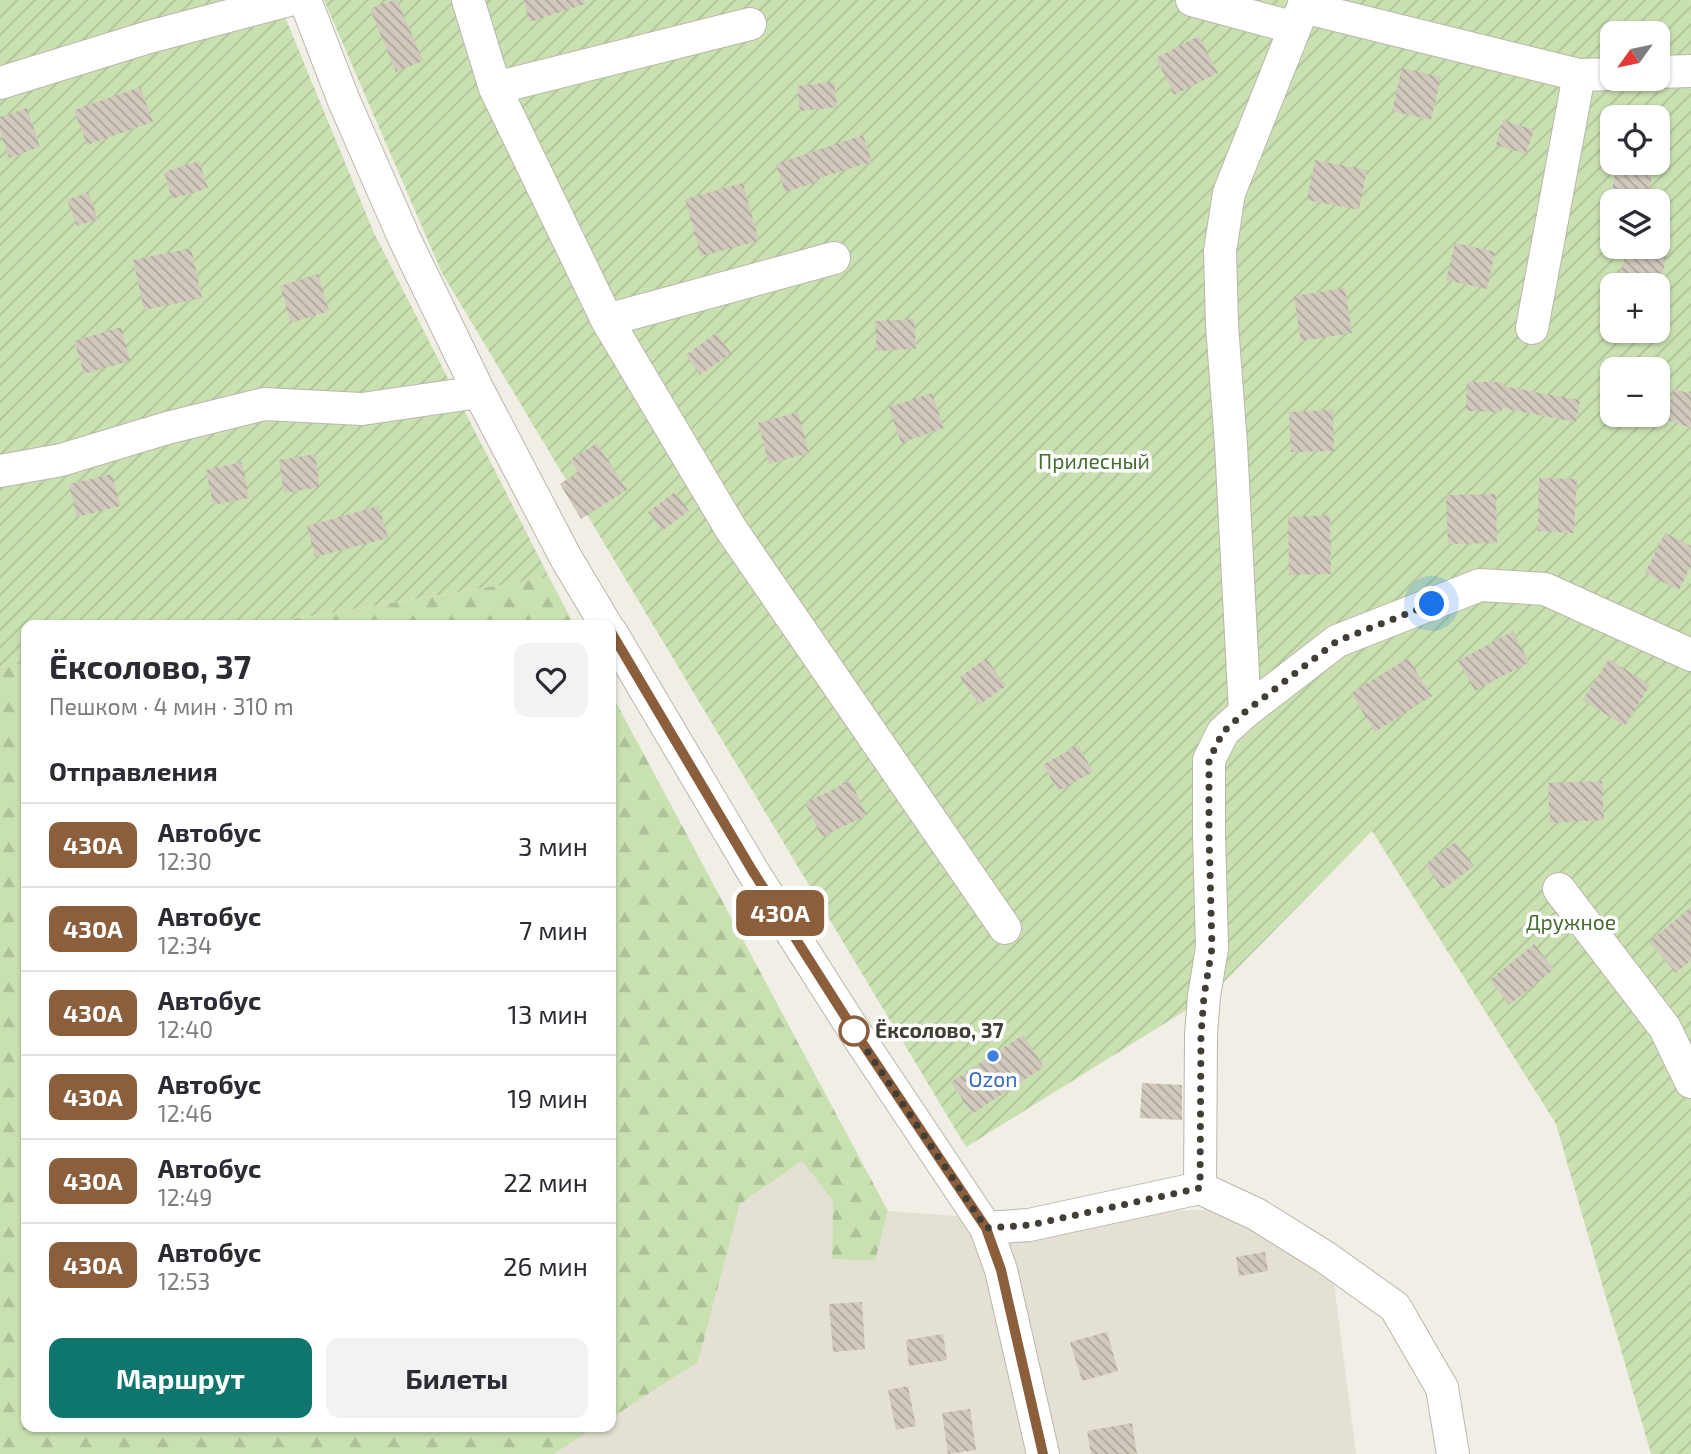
<!DOCTYPE html>
<html lang="ru">
<head>
<meta charset="utf-8">
<style>
  :root { --surface:#fff; --page:#f2f2f3; --text:#2b2b33; --muted:#7c7c81; --line:#e1e1e2; --accent:#0f766e }
  body { margin:0; font-family:"Exo 2",sans-serif; background:var(--page); color:var(--text); height:100vh; display:flex; flex-direction:column; font-size:26px; white-space:nowrap }
  * { box-sizing:border-box; margin:0 }
  p { font-size:23px; color:var(--muted) }
  .icon { flex:none; width:38px; height:38px; fill:none; stroke:currentColor; stroke-width:2; stroke-linecap:round; stroke-linejoin:round }
  .map { position:relative; flex:1; overflow:hidden }
  .sheet { position:absolute; left:21px; top:620px; width:595px; height:812px; display:flex; flex-direction:column; background:var(--surface); border-radius:14px; box-shadow:0 2px 5px #0004 }
  .sheet>* { flex:none }
  .badge { padding:0 14px; border-radius:10px; font-size:24px; line-height:46px }
  .needle { width:46px; rotate:237deg }
  .controls { position:absolute; left:1600px; top:21px; display:grid; gap:14px }
  .controls a { display:grid; place-items:center; width:70px; height:70px; border-radius:14px; background:var(--surface); box-shadow:0 2px 5px #0004; font-size:35px }
  .you { position:absolute; width:35px; height:35px; margin:-18px; border:5px solid #fff; border-radius:50%; background:#1a73e8; box-shadow:0 0 0 10px #1a73e833 }
  .map>.badge { position:absolute; translate:-50% -50%; box-shadow:0 0 0 4px #fff }
  h2 { padding:0 28px; font-size:26px; line-height:63px }
  .round { display:grid; place-items:center; flex:none; width:74px; height:74px; border-radius:14px; background:var(--page) }
  .summary { display:flex; align-items:center; justify-content:space-between; height:119px; padding:0 28px }
  h1 { font-size:33px; font-weight:700; line-height:52px }
  .cta { display:flex; gap:14px; margin-top:auto; padding:14px 28px }
  .cta a { flex:1; height:80px; border-radius:14px; background:var(--accent); color:#fff; font-size:28px; font-weight:700; line-height:80px; text-align:center }
  .cta a+a { background:var(--page); color:var(--text) }
  ul { padding:0; list-style:none }
  li { display:flex; align-items:center; gap:21px; height:84px; padding:0 28px; border-top:2px solid var(--line) }
  li div { flex:1 }
  li b { display:block; font-size:26px }
  li em { font-style:normal }
  li .badge { min-width:77px; font-weight:700; text-align:center }
  .map>svg:first-child { display:block }
  .residential { fill:#e4e0d3 }
  .forest { fill:url(#forest-firs) }
  .garden { fill:url(#garden-furrows); fill-rule:evenodd }
  .building { fill:url(#building-back-hatch) }
  .lines { fill:none; stroke-linecap:round; stroke-linejoin:round }
  .minor-casing { stroke:#bbb6a9; stroke-width:34 }
  .minor { stroke:#fff; stroke-width:32 }
  .line-casing { stroke:#fff; stroke-width:16 }
  .line { stroke:#8b5e3c; stroke-width:10 }
  .walk { stroke:#423e35; stroke-width:7; stroke-dasharray:0 12.6 }
  .stop-dot { fill:#fff; stroke:#8b5e3c; stroke-width:3.5 }
  .shop-dot { fill:#3f7fe0; stroke:#fff; stroke-width:2.5 }
  .labels { text-anchor:middle; stroke-width:7; stroke-linejoin:round; paint-order:stroke }
  .park-label { font-size:21px; fill:#436e2f; stroke:#fff }
  .stop-label { font-size:21px; font-weight:bold; fill:#423e35; stroke:#fff; text-anchor:start }
  .shop-label { font-size:21px; fill:#366cbe; stroke:#fff }
</style>
</head>
<body>
<div class="map">
<svg width="1691" height="1454" viewBox="0 0 1691 1454">
  <defs>
    <pattern id="forest-firs" width="22" height="20" patternUnits="userSpaceOnUse" patternTransform="scale(1.75)"><rect width="22" height="20" fill="#c9e1b1"/><path d="M5 1l3.5 6h-7zM16 11l3.5 6h-7z" fill="#aec299"/></pattern>
    <pattern id="garden-furrows" width="10" height="10" patternUnits="userSpaceOnUse" patternTransform="scale(1.75)"><rect width="10" height="10" fill="#c9e1b1"/><path d="M-1 1l2-2M0 10L10 0M9 11l2-2" fill="none" stroke="#aec299"/></pattern>
    <pattern id="building-back-hatch" width="6" height="6" patternUnits="userSpaceOnUse" patternTransform="scale(1.75)"><rect width="6" height="6" fill="#d1cabc"/><path d="M-1 5l2 2M0 0l6 6M5-1l2 2" fill="none" stroke="#aba59a"/></pattern>
  </defs>
  <rect width="100%" height="100%" fill="#f0eee5"/>
  <path class="residential" d="M802 1161 833 1201 832 1259 875 1261 888 1211 970 1217 1018 1214 1258 1209 1334 1284 1356 1454H554L597 1426H611V1418L698 1362 740 1204Z"/>
  <path class="forest" d="M549 577 574 625H257Z
    M26 663V1426H597L554 1454H0V667Z
    M611 693 888 1211 875 1261 832 1259 833 1201 802 1161 740 1204 698 1362 611 1418Z"/>
  <path class="garden" d="M0 0H278L374 233 549 577 257 625H26V663L0 667Z
    M324 0H1691V1454H1651L1556 1124 1372 831 1212 994 966 1147 442 273ZM1612 33H1657V79H1612ZM1612 117H1657V163H1612ZM1612 201H1657V247H1612ZM1612 285H1657V331H1612ZM1612 369H1657V415H1612Z"/>
  <path class="building" d="M393 0H397L423 61 396 72 370 9Z
    M523 0H584L585 4 530 22Z
    M1199 36 1218 73 1174 95 1156 58Z
    M1402 68 1441 77 1431 120 1392 111Z
    M834 82 837 107 800 111 797 86Z
    M140 87 153 122 87 145 74 110Z
    M27 108 40 147 9 158 0 132V117Z
    M1503 120 1534 130 1526 154 1496 145Z
    M863 135 872 162 816 179 817 182 785 192 776 164Z
    M1315 160 1367 170 1359 210 1307 200Z
    M199 161 208 188 172 199 164 172Z
    M1617 163H1654L1648 197 1612 191Z
    M743 183 759 241 701 256 685 199Z
    M88 192 98 219 77 226 67 200Z
    M1455 243 1495 252 1487 289 1446 280Z
    M1627 247 1666 256 1660 285H1633L1619 282Z
    M191 248 202 298 144 310 133 260Z
    M318 274 329 311 291 323 280 286Z
    M1345 288 1352 333 1301 341 1294 296Z
    M914 319 916 349 877 351 875 321Z
    M121 327 130 361 84 374 74 341Z
    M716 333 731 353 700 375 686 355Z
    M1467 382H1502V386L1580 400 1576 422 1502 408 1501 412 1466 411Z
    M1674 389 1691 394V428L1665 419Z
    M932 393 944 428 901 443 889 407Z
    M1333 410 1334 451 1291 452 1289 412Z
    M798 412 809 453 769 464 758 423Z
    M597 443 627 490 581 519 560 484 578 472 570 460Z
    M315 454 320 487 284 493 279 460Z
    M242 462 249 498 213 505 206 470Z
    M112 474 120 506 77 517 69 484Z
    M1539 478 1577 479 1574 533 1538 531Z
    M675 492 689 511 662 531 648 512Z
    M1496 494 1497 543 1448 544 1446 495Z
    M379 506 388 538 315 557 307 526Z
    M1330 515 1331 574 1289 575 1288 517Z
    M1665 533 1691 546V566L1679 590 1645 573Z
    M1513 631 1529 662 1475 691 1458 661Z
    M986 658 1006 686 979 705 960 677Z
    M1408 658 1432 696 1375 732 1351 693Z
    M1609 659 1650 685 1625 726 1583 700Z
    M1078 745 1093 772 1058 791 1043 765Z
    M850 781 867 815 822 837 805 803Z
    M1602 781 1604 820 1550 823 1548 783Z
    M1455 842 1474 866 1443 889 1425 865Z
    M1691 907V960L1676 973 1649 942Z
    M1534 944 1554 969 1509 1005 1490 980Z
    M1023 1035 1044 1067 972 1114 951 1082Z
    M1142 1083 1182 1085V1120L1140 1118Z
    M1265 1252 1268 1271 1239 1276 1236 1257Z
    M862 1302 865 1349 833 1352 829 1304Z
    M1107 1332 1118 1371 1082 1381 1070 1342Z
    M943 1334 947 1360 909 1366 906 1340Z
    M908 1386 916 1426 896 1430 888 1390Z
    M970 1409 976 1450 948 1454 942 1413Z
    M1132 1423 1137 1454H1091L1087 1431Z"/>
  <g class="lines">
    <g class="minor-casing">
      <path id="minor" d="M305 0 344 101 405 240 479 392 566 558 606 625
        M468 0 495 88 607 320 731 529 1005 928
        M1192 0 1295 28
        M1303 7 1579 75 1612 74
        M1657 72 1691 71
        M0 83 149 37 289 0
        M495 88 750 24
        M607 320 834 258
        M1532 328 1579 75
        M0 471 61 460 167 428 264 404 362 409 479 392
        M611 632 752 870 855 1032 986 1228 1001 1270 1043 1454
        M1245 712 1231 445 1222 325 1220 251 1229 193 1306 0
        M1559 889 1665 1028 1691 1082
        M1200 1188 1201 1035 1204 996 1212 948 1209 834V760L1223 732 1245 712 1337 641 1480 585 1545 589 1691 655
        M986 1228 1029 1225 1200 1188 1256 1214 1325 1257 1395 1307 1442 1388 1453 1454"/>
    </g>
    <use href="#minor" class="minor"/>
  </g>
  <g class="lines">
    <g class="line-casing">
      <path id="line" d="M611 632 752 870 855 1032 986 1228 1001 1270 1043 1454"/>
    </g>
    <use href="#line" class="line"/>
    <path class="walk" d="M854 1031 986 1228 1030 1225 1200 1188 1201 1035 1204 996 1212 948 1209 834V760L1223 732 1245 712 1337 641 1432 604"/>
  </g>
  <circle class="stop-dot" cx="854" cy="1031" r="14"/>
  <circle class="shop-dot" cx="993" cy="1056" r="7"/>
  <g class="labels">
    <g class="park-label">
      <text x="1094" y="469">Прилесный</text>
      <text x="1571" y="930">Дружное</text>
    </g>
    <g class="stop-label">
      <text x="875" y="1038">Ёксолово, 37</text>
    </g>
    <g class="shop-label">
      <text x="993" y="1087">Ozon</text>
    </g>
  </g>
</svg>
<div class="controls">
<a><svg class="needle" viewBox="-14 -14 28 28"><path d="M0-13l5 13h-10z" fill="#e53935"/><path d="M0 13l5-13h-10z" fill="#7c7c81"/></svg></a>
<a><svg class="icon" aria-label="locate" viewBox="0 0 24 24"><circle cx="12" cy="12" r="6"/><path d="M12 2v4M12 18v4M2 12h4M18 12h4"/></svg></a>
<a><svg class="icon" aria-label="layers" viewBox="0 0 24 24"><path d="M12 4l9 5-9 5-9-5zM3 14l9 5 9-5"/></svg></a>
<a>+</a>
<a>−</a>
</div>
<div class="you" style="left:1432px;top:604px"></div>
<b class="badge" style="left:780px;top:913px;background:#8b5e3c;color:#fff">430А</b>
<section class="sheet">
<div class="summary"><div><h1>Ёксолово, 37</h1><p>Пешком · 4 мин · 310 m</p></div><a class="round"><svg class="icon" aria-label="heart" viewBox="0 0 24 24"><path d="M12 20l-8-8c-3-5 5-10 8-4 3-6 11-1 8 4z"/></svg></a></div>
<h2>Отправления</h2>
<ul>
<li><span class="badge" style="background:#8b5e3c;color:#fff">430А</span><div><b>Автобус</b><p>12:30</p></div><em>3 мин</em></li>
<li><span class="badge" style="background:#8b5e3c;color:#fff">430А</span><div><b>Автобус</b><p>12:34</p></div><em>7 мин</em></li>
<li><span class="badge" style="background:#8b5e3c;color:#fff">430А</span><div><b>Автобус</b><p>12:40</p></div><em>13 мин</em></li>
<li><span class="badge" style="background:#8b5e3c;color:#fff">430А</span><div><b>Автобус</b><p>12:46</p></div><em>19 мин</em></li>
<li><span class="badge" style="background:#8b5e3c;color:#fff">430А</span><div><b>Автобус</b><p>12:49</p></div><em>22 мин</em></li>
<li><span class="badge" style="background:#8b5e3c;color:#fff">430А</span><div><b>Автобус</b><p>12:53</p></div><em>26 мин</em></li>
</ul>
<div class="cta"><a>Маршрут</a><a>Билеты</a></div>
</section>
</div>
</body>
</html>
